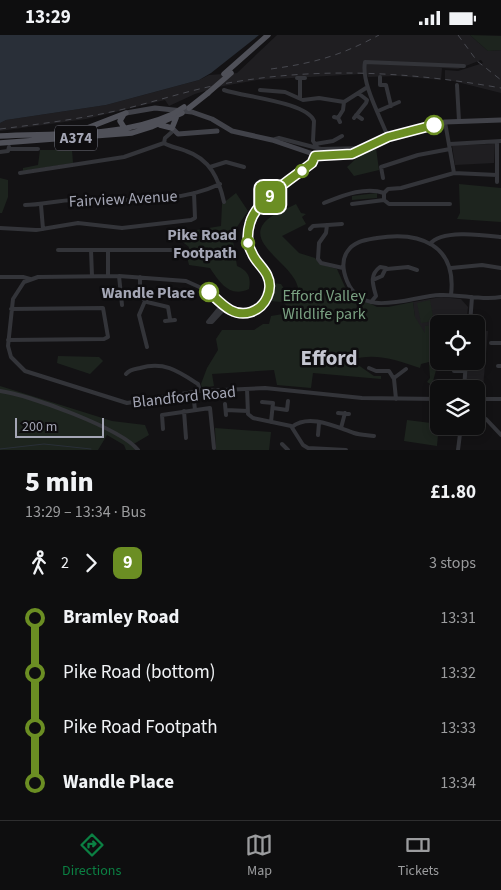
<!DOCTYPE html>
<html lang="en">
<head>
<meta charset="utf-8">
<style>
  :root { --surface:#0e0e0f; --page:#1c1c1d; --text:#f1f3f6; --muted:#9b9c9e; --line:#2e2e2f; --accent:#0b8043 }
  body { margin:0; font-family:"Source Sans 3",sans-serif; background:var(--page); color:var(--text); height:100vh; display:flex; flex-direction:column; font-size:19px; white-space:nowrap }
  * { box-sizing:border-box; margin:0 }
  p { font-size:16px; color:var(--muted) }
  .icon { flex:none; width:28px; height:28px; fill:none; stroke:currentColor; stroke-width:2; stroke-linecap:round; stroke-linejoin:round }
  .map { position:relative; height:415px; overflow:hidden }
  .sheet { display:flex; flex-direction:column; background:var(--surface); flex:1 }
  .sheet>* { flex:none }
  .badge { padding:0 10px; border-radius:8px; font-size:18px; line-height:32px }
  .controls { position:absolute; left:430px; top:280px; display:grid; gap:10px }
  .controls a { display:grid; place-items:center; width:55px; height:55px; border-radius:8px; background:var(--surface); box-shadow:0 2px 8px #0003,0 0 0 1px var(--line); font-size:25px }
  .scale { position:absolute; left:15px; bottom:12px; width:89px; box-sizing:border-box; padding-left:5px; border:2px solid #a4a6b5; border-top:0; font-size:14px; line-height:18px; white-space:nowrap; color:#a4a6b5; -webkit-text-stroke:4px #0e0d0f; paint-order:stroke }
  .map>.badge { position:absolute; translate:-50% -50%; box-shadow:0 0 0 2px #fff }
  .legs { display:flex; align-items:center; gap:8px; height:55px; padding:0 25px; font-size:16px }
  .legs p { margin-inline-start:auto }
  .headline { display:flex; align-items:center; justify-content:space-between; height:85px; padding:0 25px }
  h1 { font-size:28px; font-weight:800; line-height:38px }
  ul { padding:0 25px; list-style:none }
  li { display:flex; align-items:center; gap:18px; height:55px; font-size:19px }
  li i { display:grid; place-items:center; width:8px; height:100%; margin:0 6px; background:currentColor }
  li i::after { content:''; width:12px; height:12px; margin:-6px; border:4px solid; border-radius:50%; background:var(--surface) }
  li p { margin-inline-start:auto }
  li:first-child i { background:linear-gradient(#0000 50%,currentColor 0) }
  li:last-child i { background:linear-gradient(currentColor 50%,#0000 0) }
  .status { display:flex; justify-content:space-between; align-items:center; height:35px; padding:0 25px; background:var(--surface); direction:ltr }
  .status svg { height:14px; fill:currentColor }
  .menu { display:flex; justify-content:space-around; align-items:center; height:70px; border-top:1px solid var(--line); background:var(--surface); font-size:14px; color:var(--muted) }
  .menu a { display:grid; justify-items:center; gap:2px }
  .menu .on { color:var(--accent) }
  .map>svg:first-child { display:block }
  .built { fill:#1f1e21 }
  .green { fill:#1d241e }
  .water { fill:#292f38 }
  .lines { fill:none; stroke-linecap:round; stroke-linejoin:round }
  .stream { stroke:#292f38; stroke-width:1 }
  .street { stroke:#333439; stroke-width:4 }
  .secondary { stroke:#414249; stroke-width:5 }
  .primary { stroke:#4f5058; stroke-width:5.5 }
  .rail { stroke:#484950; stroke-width:1; stroke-dasharray:6 5; stroke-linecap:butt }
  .primary-bridge { stroke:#4f5058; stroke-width:5.5 }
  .line-1-casing { stroke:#fff; stroke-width:11 }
  .line-1 { stroke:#6b8e23; stroke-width:8 }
  .stop-1-dot { fill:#fff; stroke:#6b8e23; stroke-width:2.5 }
  .labels { text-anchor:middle; stroke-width:5; stroke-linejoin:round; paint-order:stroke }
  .shield { fill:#0e0d0f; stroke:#777883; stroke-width:1 }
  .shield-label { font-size:15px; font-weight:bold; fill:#a4a6b5 }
  .street-label { font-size:16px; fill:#a4a6b5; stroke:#0e0d0f }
  .stop-label { font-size:16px; font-weight:bold; fill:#a4a6b5; stroke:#0e0d0f; text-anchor:end }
  .park-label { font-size:16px; fill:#7aa182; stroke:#0e0d0f }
  .district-label { font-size:21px; font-weight:bold; fill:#c5c6d1; stroke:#0e0d0f }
</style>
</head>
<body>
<div class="status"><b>13:29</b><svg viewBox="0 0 49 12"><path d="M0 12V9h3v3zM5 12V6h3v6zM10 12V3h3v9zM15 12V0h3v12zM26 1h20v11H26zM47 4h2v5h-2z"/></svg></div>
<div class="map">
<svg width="501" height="415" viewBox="0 0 501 415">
  <rect width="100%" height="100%" fill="#131214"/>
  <path class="built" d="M277 0H470L488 16 501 15V58L445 44V35L458 36 483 28 481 25 458 34 442 33 441 45 397 41 368 42 367 39H362L257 45 223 51 195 59 169 71 165 65 86 84 0 96V88L6 85 106 70 199 45 209 40 237 38Z
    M495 109 494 128 455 130 452 110Z
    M441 262 461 264 468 272 466 289H439V309L427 310 415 283 413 267Z
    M476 295 488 296 482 364H476V354H465L467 326H476Z"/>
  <path class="green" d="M470 0 501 1V15L488 16Z
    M376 113 379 135 354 141 347 132 360 120Z
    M40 115H72L73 128 23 136V133L38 130Z
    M0 143 8 145V162L2 178H0Z
    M459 149 501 153V187L457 184 460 178Z
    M236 158 248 176 232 199 237 231C249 236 251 243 249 254 230 263 220 248 210 233L189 230 187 222 189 212 176 202 178 198 221 191 222 169Z
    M377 158V163L352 165V161Z
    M296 169 301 178 306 179 302 182 306 189 282 201 299 218 315 223 320 229 337 234 345 252 352 259 377 272H388L413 267 415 282 425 298V291L439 289V324L432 350 427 347 430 343 429 327 421 329 420 333C397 325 374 317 351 325L374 341H381V344L313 338 311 353 277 350 274 335 212 339 214 351 202 353 201 349 207 333 218 315 216 304 222 295H254L263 289H269L271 281 289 278 290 273 282 267 269 266 273 248 281 249 285 255 298 261C305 232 238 210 268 184 276 178 287 174 296 169Z
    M430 265 434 286 421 288 417 268Z
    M58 321 99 322 103 326 90 339 57 328Z
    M0 351 112 386 145 390 149 400 132 410 136 415H126L124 410 107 400 98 415H0Z
    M407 385 439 389 437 411 404 406Z
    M215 393 271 397 269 415H216Z"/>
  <path class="water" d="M0 0H259L211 38 199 45 106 70 6 85 0 88Z"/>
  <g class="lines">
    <path class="stream" d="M0 414 44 409 91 414"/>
    <path class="street" d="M380 42V50H386L391 71
      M297 43H305
      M457 50 459 86
      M224 55C244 62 307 67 314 86L313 106 317 112
      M260 55 285 57 303 65 319 63 344 67 366 53
      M300 63V43
      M378 76 399 67
      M356 80 362 84
      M334 82 338 83 340 87
      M338 83 343 75 344 67
      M354 83 366 68 367 65 358 58
      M445 87 454 138
      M173 96 165 103 164 108C170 112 179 113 186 116 210 124 219 144 224 167
      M388 102C380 81 361 48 365 27L464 31
      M272 105 279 103 321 114 365 113
      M497 107V147
      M315 109 333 106 342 101
      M450 109 501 106
      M9 114H38
      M0 117 8 116 9 112
      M315 121 312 128 263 168 252 183 248 195V208L254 224 266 238 270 250 266 265 256 275 248 278 233 277 206 255 186 246 119 241 38 242 24 247 13 264 8 311 11 322 25 336 127 368 200 356 265 353 362 363 439 364
      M210 132 226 127 244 132
      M20 138 124 122 164 108
      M383 143 381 132 418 120 450 114
      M384 165V158L388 154 401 153 454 138 497 140
      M384 165 389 169H450
      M324 168C342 161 365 151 384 158
      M352 169 384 165
      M25 170C42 170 58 165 75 165 122 164 176 170 220 149
      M41 170 43 194
      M327 190 326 198 319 208 318 224 321 228 343 233
      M0 193 36 195 78 188 122 193 191 185 195 183 194 158
      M310 194 313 191 342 189
      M430 209C441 194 484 200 501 202
      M58 215H172
      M91 215 92 241
      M108 215V241
      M451 233 482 230 501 233
      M387 234 408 232 417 235
      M119 241 122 270
      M0 242H23L30 244
      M140 242V261L147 267 168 272 170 284
      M451 260C457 210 420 196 377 203 366 205 354 206 347 217 341 226 343 236 347 246 363 285 411 261 440 260 460 259 482 266 501 262
      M145 266 139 280 147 312
      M371 267 376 261C373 250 369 240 380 232L386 233 382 241 373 245
      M222 270 208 287H212L226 272
      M165 286 175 285
      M470 289 472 262
      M8 305 104 304 108 302 103 273 11 274
      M491 308H501
      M498 331H501
      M369 333 376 336H389L394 344 396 364
      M454 336H465
      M126 339C130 334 135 334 140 333 164 326 178 336 198 349L200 356
      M394 343 406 334
      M247 354 248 379 253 383 291 391 303 410 308 413 346 415
      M464 354 466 326
      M0 356C27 359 122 394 138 415
      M193 357 195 375
      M476 364H501
      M262 367 273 368 271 387
      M225 369 226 380
      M273 373 287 375 288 366
      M226 375 248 376
      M184 376 186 403
      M338 378 349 379
      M486 384 501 400
      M292 392C309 378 336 392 354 398 360 400 367 400 374 401
      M341 393 345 378
      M163 394 162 380 210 373 214 413
      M318 400 319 388
      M282 409 288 415
      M458 415 461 391"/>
    <path class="secondary" d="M126 78 155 73 192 77 212 84 232 96 272 105 319 121 352 119 388 102 445 87 501 85
      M172 93 178 99 217 96"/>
    <path class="primary" d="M224 39 268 0
      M189 73 208 58
      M124 79 120 86 125 94
      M160 90 172 93 176 83
      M82 95 126 78
      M0 101C57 98 120 103 173 79
      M0 108 132 98 151 92 182 78"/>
    <path class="rail" d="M458 0 477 26 501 45
      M271 34C314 28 340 21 379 0
      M0 94C40 89 80 84 120 75 158 66 195 53 234 47 323 32 412 37 501 53"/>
    <path class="primary-bridge" d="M208 58 231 38
      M173 79 184 72"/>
  </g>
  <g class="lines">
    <g class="line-1-casing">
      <path id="line-1" d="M209 257C221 268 233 283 251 277 266 272 274 254 267 240 263 232 255 226 252 218 247 209 247 198 250 188 256 165 293 143 312 128L315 121 352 119 388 102 434 90"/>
    </g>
    <use href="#line-1" class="line-1"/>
  </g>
  <g class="stop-1-dot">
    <circle cx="434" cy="90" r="9"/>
    <circle cx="302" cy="136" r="6"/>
    <circle cx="248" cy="208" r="6"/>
    <circle cx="209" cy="257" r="9"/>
  </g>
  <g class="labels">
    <rect class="shield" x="55" y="90.5" width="42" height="25" rx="4"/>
    <g class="shield-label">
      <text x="76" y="108">A374</text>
    </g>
    <g class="street-label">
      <text transform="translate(123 163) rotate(-3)" y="6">Fairview Avenue</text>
      <text transform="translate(184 361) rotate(-6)" y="6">Blandford Road</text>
    </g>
    <g class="stop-label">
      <text x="237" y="205">Pike Road<tspan x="237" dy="18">Footpath</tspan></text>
      <text x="195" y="263">Wandle Place</text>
    </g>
    <g class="park-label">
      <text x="324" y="266">Efford Valley<tspan x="324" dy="18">Wildlife park</tspan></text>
    </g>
    <g class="district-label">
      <text x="329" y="330">Efford</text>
    </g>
  </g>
</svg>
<div class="controls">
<a><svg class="icon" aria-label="locate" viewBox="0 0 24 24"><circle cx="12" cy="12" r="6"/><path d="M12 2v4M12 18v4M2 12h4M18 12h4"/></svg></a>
<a><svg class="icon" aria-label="layers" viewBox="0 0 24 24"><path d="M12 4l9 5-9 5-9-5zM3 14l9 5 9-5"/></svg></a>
</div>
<div class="scale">200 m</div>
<b class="badge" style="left:270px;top:162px;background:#6b8e23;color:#fff">9</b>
</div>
<section class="sheet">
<div class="headline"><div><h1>5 min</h1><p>13:29 – 13:34 · Bus</p></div><b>£1.80</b></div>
<div class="legs"><svg class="icon" aria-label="walk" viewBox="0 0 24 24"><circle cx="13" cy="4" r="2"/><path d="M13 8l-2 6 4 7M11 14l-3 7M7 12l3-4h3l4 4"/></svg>2<svg class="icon" aria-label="forward" viewBox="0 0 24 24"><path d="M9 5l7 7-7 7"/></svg><b class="badge" style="background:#6b8e23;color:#fff">9</b><p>3 stops</p></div>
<ul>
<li><i style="color:#6b8e23"></i><b>Bramley Road</b><p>13:31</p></li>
<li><i style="color:#6b8e23"></i><span>Pike Road (bottom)</span><p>13:32</p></li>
<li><i style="color:#6b8e23"></i><span>Pike Road Footpath</span><p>13:33</p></li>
<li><i style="color:#6b8e23"></i><b>Wandle Place</b><p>13:34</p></li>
</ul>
</section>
<nav class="menu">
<a class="on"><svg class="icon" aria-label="directions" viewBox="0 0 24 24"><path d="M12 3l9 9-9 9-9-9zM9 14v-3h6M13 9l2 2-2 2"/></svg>Directions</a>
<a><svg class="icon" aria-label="map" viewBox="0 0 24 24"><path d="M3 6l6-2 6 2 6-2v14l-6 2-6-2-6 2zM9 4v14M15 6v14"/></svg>Map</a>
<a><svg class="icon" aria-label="tickets" viewBox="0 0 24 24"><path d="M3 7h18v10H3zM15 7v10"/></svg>Tickets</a>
</nav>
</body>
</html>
